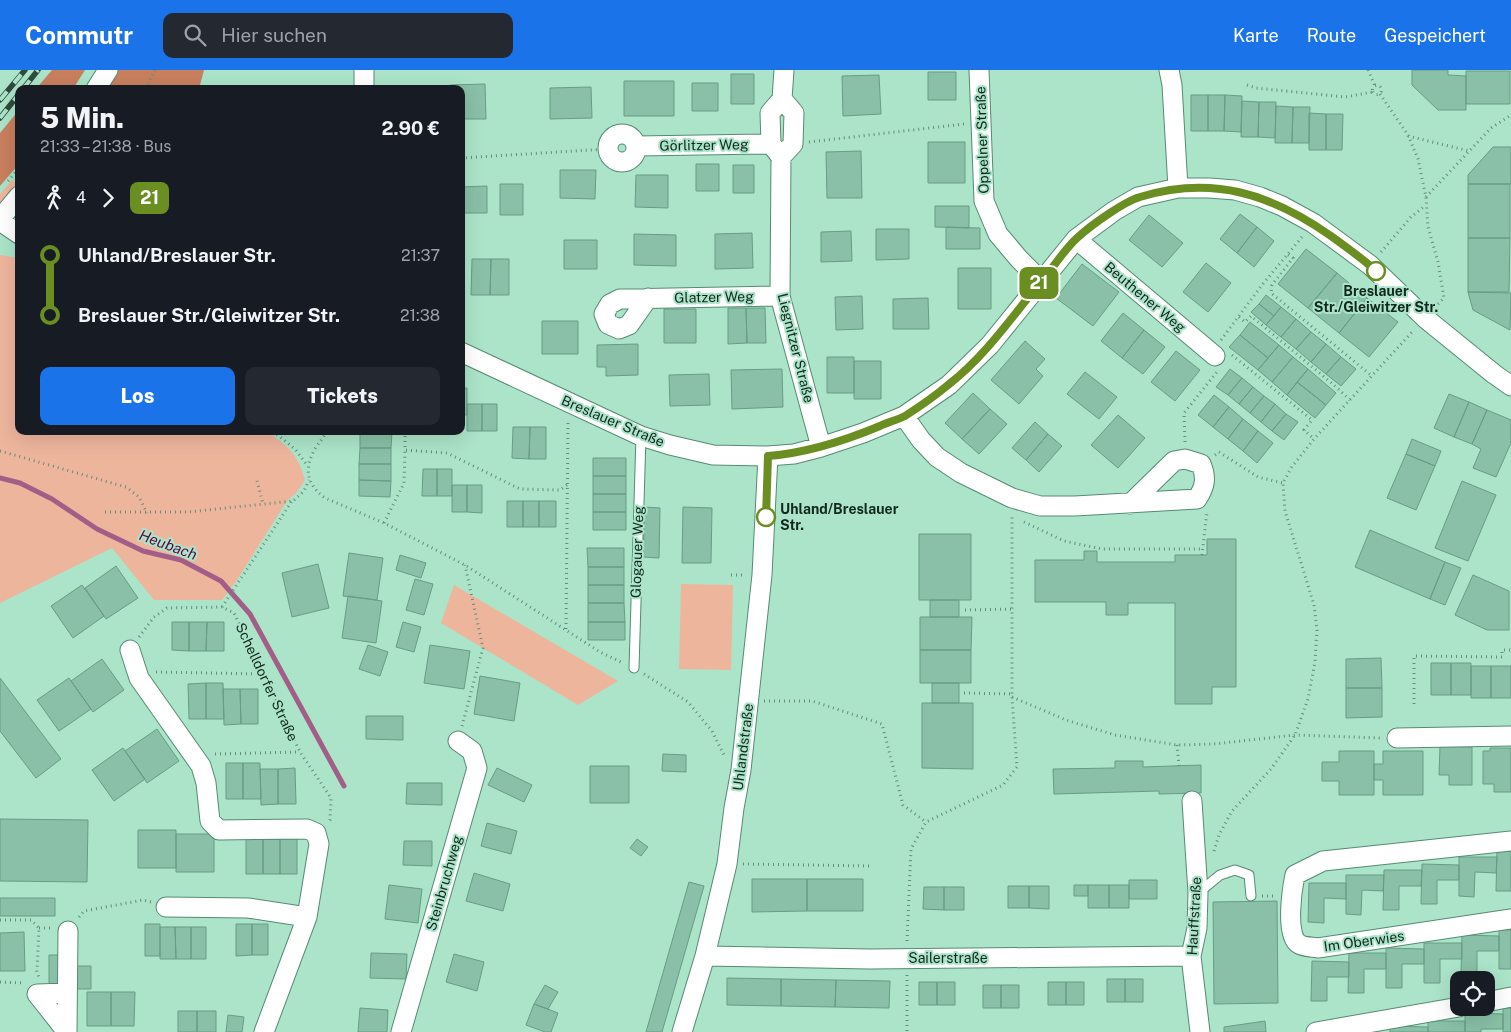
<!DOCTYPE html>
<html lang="de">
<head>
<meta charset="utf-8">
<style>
  :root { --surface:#171b24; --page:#242831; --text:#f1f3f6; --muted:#9ea1a6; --accent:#1a73e8 }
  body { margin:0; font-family:"Public Sans",sans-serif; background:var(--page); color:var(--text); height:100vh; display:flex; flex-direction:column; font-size:19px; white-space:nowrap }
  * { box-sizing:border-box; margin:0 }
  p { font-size:16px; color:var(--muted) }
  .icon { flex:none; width:28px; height:28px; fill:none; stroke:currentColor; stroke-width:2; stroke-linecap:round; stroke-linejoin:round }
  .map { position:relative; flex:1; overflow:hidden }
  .side { position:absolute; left:15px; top:15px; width:450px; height:350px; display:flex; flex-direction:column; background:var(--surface); border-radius:10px; box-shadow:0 5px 20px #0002 }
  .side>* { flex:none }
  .badge { padding:0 10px; border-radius:8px; font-size:18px; line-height:32px }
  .tools { position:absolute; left:1450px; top:901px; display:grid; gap:10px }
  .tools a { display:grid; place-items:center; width:45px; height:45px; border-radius:10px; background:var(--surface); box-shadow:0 5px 20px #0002; font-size:25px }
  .map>.badge { position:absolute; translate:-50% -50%; box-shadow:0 0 0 2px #fff }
  .legs { display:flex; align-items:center; gap:8px; height:55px; padding:0 25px; font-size:16px }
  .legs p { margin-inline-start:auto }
  .overview { display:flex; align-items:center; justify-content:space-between; height:85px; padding:0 25px }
  h1 { font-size:28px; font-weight:800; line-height:38px }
  .action { display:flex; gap:10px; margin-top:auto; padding:10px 25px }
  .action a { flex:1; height:58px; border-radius:10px; background:var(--accent); color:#fff; font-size:20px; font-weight:800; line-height:58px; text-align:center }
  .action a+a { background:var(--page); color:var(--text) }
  ul { padding:0 25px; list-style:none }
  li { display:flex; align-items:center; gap:18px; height:60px; font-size:19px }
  li i { display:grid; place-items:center; width:8px; height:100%; margin:0 6px; background:currentColor }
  li i::after { content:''; width:12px; height:12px; margin:-6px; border:4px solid; border-radius:50%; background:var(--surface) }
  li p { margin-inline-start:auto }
  li:first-child i { background:linear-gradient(#0000 50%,currentColor 0) }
  li:last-child i { background:linear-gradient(currentColor 50%,#0000 0) }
  header { display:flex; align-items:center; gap:30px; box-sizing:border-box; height:70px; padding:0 25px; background:var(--accent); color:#fff }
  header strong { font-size:24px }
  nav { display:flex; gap:28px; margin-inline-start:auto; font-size:18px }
  .search { width:350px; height:45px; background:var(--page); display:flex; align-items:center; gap:12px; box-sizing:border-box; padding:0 18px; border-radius:10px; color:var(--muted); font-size:19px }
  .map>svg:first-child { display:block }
  .green { fill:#eeb59d }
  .forest { fill:#c87f5e }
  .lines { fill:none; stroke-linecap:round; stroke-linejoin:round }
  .stream { stroke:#a35e87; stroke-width:5 }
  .building { fill:#89c0a7; stroke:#669d84 }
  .service-casing { stroke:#558b73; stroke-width:11 }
  .minor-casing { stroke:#558b73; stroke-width:21 }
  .path { stroke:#648d7a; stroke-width:3; stroke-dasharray:1 4; stroke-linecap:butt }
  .service { stroke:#fff; stroke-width:9 }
  .minor { stroke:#fff; stroke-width:19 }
  .rail-casing { stroke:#2e4b3d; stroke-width:5.5 }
  .rail { stroke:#abe4c9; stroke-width:4; stroke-dasharray:11; stroke-linecap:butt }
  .line-1-casing { stroke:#fff; stroke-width:11 }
  .line-1 { stroke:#6b8e23; stroke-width:8 }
  .stop-1-dot { fill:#fff; stroke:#6b8e23; stroke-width:2.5 }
  .labels { text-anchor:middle; stroke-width:4; stroke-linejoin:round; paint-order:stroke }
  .street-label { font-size:14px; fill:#12281e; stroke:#abe4c9 }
  .stop-label { font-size:14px; font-weight:bold; fill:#12281e; stroke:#abe4c9 }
  .water-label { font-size:15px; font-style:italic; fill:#5f0745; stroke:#abe4c9 }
</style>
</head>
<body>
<header>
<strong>Commutr</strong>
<div class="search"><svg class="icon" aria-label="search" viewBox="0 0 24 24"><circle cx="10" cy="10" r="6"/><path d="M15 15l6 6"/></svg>Hier suchen</div>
<nav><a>Karte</a><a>Route</a><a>Gespeichert</a></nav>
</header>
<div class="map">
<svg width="1511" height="962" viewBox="0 0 1511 962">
  <rect width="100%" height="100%" fill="#abe4c9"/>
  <path class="green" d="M12 110 18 114 0 135V124Z
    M0 185 19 188V361H267C289 378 297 382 305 410L297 422 287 431 235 513 222 530H154L112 478 0 533Z
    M681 514 733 515 731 600 679 599Z
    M454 515 618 611 578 635 441 553Z"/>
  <path class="forest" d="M52 0H85L73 19H36Z
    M117 0H204L199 19H106Z
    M19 40V94L0 116V63Z"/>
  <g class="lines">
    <path class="stream" d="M0 408 20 413 52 429 97 459 143 481 181 490 221 511 250 544 344 716"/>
  </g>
  <path class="building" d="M1412 0H1448V5L1466 6V40H1438L1412 15Z
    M1466 1H1510V34H1466Z
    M928 2H956V30H928Z
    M731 4H754V34H731Z
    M879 5 881 44 843 46 842 6Z
    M624 11H674V46H624Z
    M692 13H718V41H692Z
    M485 14 486 49H461V19H450V15Z
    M591 17 592 48 550 49V18Z
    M1191 25H1208V61H1191Z
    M1208 25H1225L1224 61H1208Z
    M1225 25 1242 26 1241 62 1224 61Z
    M1242 31 1259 32 1258 67H1241Z
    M1259 32H1276L1275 68 1258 67Z
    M1276 36 1293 37 1292 73H1275Z
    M1293 37H1310L1309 73H1292Z
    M1309 43 1326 44V80H1309Z
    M1326 44H1343L1342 80H1326Z
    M928 72H965V113H928Z
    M1493 77H1511V114H1468V105Z
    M861 81 862 128H827L826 82Z
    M696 94H719V121H696Z
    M733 95H754V123H733Z
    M560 100H596L595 129 560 128Z
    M636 105H668V138L635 137Z
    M500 114H523V145H500Z
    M1468 114H1510V168H1468Z
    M487 116V143H461V117Z
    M935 136H969V158L935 157Z
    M1240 144 1257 157 1237 183 1220 169Z
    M1149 145 1183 173 1162 197 1129 170Z
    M946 157 980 158V179H946Z
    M1257 157 1274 171 1254 197 1237 183Z
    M876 159H909V189L876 190Z
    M851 161 852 191 821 192V162Z
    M752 163 753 198 715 199V164Z
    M634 164 676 165V196L634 195Z
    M1468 168H1510L1509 222H1468Z
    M564 170H597V199H564Z
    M1306 179 1337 203 1308 238 1278 214Z
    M472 189H491L490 225H471Z
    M491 189H509V225H490Z
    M1206 193 1231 213 1208 242 1183 222Z
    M1082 194 1119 222 1093 256 1056 228Z
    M958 198H991V239H958Z
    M1337 203 1367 228 1339 263 1308 238Z
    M1468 222 1511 223 1510 260 1473 240Z
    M1266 225 1281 237 1274 246 1259 234Z
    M862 226 863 259 836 260 835 227Z
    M928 228 929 259H893V229Z
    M1367 228 1398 252 1369 287 1339 263Z
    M1259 234 1274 246 1266 255 1251 242Z
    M1281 237 1296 249 1281 267 1266 255Z
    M728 238H746L747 273 728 274Z
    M746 238H765L766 273H747Z
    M664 239H696V273H664Z
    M1123 243 1144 260 1122 288 1101 271Z
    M1296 249 1311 262 1296 279 1281 267Z
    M542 251H578V284H542Z
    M1250 252 1279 275 1268 288 1240 265Z
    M1144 260 1165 277 1143 304 1122 288Z
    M1311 262 1326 274 1311 292 1296 279Z
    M1240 265 1268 288 1258 300 1229 277Z
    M1025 271 1045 289 1036 299 1043 306 1019 334 991 310Z
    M638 274V305L606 306V297H597V275Z
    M1326 274 1341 287 1326 304 1311 292Z
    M1279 275 1293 287 1272 312 1258 300Z
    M1176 281 1200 300 1175 331 1151 312Z
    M827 287H854V323H827Z
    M1293 287 1308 299 1287 325 1272 312Z
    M1341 287 1356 299 1341 316 1326 304Z
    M854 291H881V329H854Z
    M782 299 783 337 732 339 731 300Z
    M1230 299 1242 308 1228 325 1216 317Z
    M1308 299 1336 323 1326 335 1297 312Z
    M1085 302 1117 327 1099 349 1067 324Z
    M709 304 710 335 670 336 669 305Z
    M1242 308 1253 317 1239 334 1228 325Z
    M1297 312 1326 335 1315 348 1287 325Z
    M1253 317 1264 326 1250 343 1239 334Z
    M461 318H467V345H461Z
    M973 323 990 339 962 369 945 353Z
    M1449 324 1469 332 1454 367 1434 358Z
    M1214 325 1229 337 1213 357 1198 345Z
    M1264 326 1275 334 1261 352 1250 343Z
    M1469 332 1487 340 1472 374 1454 367Z
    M467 334H482V361H467Z
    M482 334H497V361H482Z
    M1275 334 1286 344 1272 361 1261 352Z
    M1229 337 1243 349 1228 369 1213 357Z
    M990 339 1007 354 979 384 962 369Z
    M1487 340 1511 350V373L1496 407 1473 398 1481 379 1472 374Z
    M1286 344 1298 352 1284 370 1272 361Z
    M1118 345 1145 368 1118 398 1091 375Z
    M1243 349 1258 361 1243 381 1228 369Z
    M1035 352 1048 364 1026 390 1012 378Z
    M513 357H530L529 389 512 388Z
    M530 357H546V389H529Z
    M360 361 392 362 391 378H360Z
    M1258 361 1273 373 1257 393 1243 381Z
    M1048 364 1062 376 1039 402 1026 390Z
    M1412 369 1441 381 1435 396 1406 384Z
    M360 378H391V394H359Z
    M1406 384 1435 396 1416 440 1387 428Z
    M593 388H626V406H593Z
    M359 394H391V411L359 410Z
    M423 399H437V426H422Z
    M437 399H452V426H437Z
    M593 406H626V424H593Z
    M359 410 391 411 390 427 359 426Z
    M1462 411 1496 425 1468 491 1435 478Z
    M452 415H467V442H452Z
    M467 415H482V443L467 442Z
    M593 424H626V442H593Z
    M507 431H523V457H507Z
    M523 431H539V457H523Z
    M539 431H556V457H539Z
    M645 437 660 438 659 488 643 487Z
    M683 437 712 438 711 493H682Z
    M593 442H626V460H593Z
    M1370 460 1445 492 1430 529 1355 497Z
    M919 464H971V530H919Z
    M1207 469H1236V617H1212V634H1175V533H1128V545H1106V532H1035V490H1084V481H1097V492H1175V485H1207Z
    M587 478H624V497H588Z
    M349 483 383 488 377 530 343 526Z
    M400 485 426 493 421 508 396 500Z
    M1445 492 1461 498 1445 535 1430 529Z
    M318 494 329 538 292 547 282 503Z
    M116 496 138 528 106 549 85 518Z
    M588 497H624V515H588Z
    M1473 505 1509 521V560H1487L1455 545Z
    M415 509 433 514 424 545 406 540Z
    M82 515 104 546 73 568 51 536Z
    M588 515H624V533H588Z
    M348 526 382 531 376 573 342 568Z
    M930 530H959V547H930Z
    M588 533H624L625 552H588Z
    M920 547H972L971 580H920Z
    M172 552H189V581L172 580Z
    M189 552H207L206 581H189Z
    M207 552H224V581H206Z
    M403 552 421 557 414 582 396 577Z
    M588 552H625V570H588Z
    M368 575 388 582 380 606 359 599Z
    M430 575 470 581 464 619 424 613Z
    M920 580H971V613H920Z
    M1381 588 1382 618H1346V589Z
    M102 589 124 620 93 642 71 611Z
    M1431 593H1451V625H1431Z
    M1451 593H1471V625H1451Z
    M1471 596H1491V628H1471Z
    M1491 596H1511V628H1491Z
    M480 606 520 613 514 651 474 644Z
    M0 608 61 689 36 708 0 661Z
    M69 608 91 639 59 661 37 630Z
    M206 613H223L224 649H206Z
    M206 613V649H189L188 614Z
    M932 613H959V633H932Z
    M1346 618H1382V647L1346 648Z
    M223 619H240L241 654 224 655Z
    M240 619H258V654H241Z
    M922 633H973V699L922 698Z
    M366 646H403V670L366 669Z
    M157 659 179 691 147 713 125 681Z
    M1440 676 1472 677V715H1449V705H1439Z
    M123 678 145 709 114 731 92 700Z
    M1490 678H1511V722H1494V714H1483V681H1490Z
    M1339 681H1374V725H1339V711H1322V692H1339Z
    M1383 681H1423V725H1383V710H1374V694H1383Z
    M663 684 686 685V702L662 701Z
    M1115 691H1143V697L1201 695V723L1159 724V721L1054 724 1053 699 1115 698Z
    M226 693H243V729H226Z
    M243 693H260L261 729H243Z
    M590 696H629V733H590Z
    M295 698 296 734H278V699Z
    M497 698 532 715 524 732 488 715Z
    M260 699H278V734L261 735Z
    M407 713H442V735L406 734Z
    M0 749 88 750 87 812 0 811Z
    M487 753 517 761 511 784 481 776Z
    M138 760H176V798H138Z
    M176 764H214V802H176Z
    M246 769H263V804H246Z
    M263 769H280V804H263Z
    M280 769H297V804H280Z
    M637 769 648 777 641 786 630 778Z
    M404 771H432V796L403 795Z
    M1497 781H1511V821H1496Z
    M1459 787H1497L1496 803 1475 802 1474 827 1459 826Z
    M1422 794 1459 795V810H1437V834H1421Z
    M1384 800H1422L1421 816H1399V840H1383Z
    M474 803 510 814 503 841 466 831Z
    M1346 805H1384L1383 821 1362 820 1361 845 1346 844Z
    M752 809H807V841L752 842Z
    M807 809H863V841H807Z
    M1129 810H1157V829H1129Z
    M689 812 704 816 662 962H646Z
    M1309 813H1346V829L1324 828V853L1308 852Z
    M389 815 422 819 418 853 385 849Z
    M1074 815H1088V826H1074Z
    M1088 815H1109V838H1088Z
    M1109 815H1129V838H1109Z
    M1008 816H1029V838H1008Z
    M1029 816H1049V839L1029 838Z
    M924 817H944V840L923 839Z
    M944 817H964V840H944Z
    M0 828H55V846H0Z
    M1277 831 1278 933 1214 934 1213 832Z
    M145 854H160V886H145Z
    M236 854H252V885L236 886Z
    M252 854H268V885H252Z
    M160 857H175L176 889H160Z
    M175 857H191V889H176Z
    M191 857H206V889H191Z
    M1499 860H1511V899H1499Z
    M24 862 25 901H0V863Z
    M1462 865 1499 866V881H1477V905H1461Z
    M1424 873H1462V889H1440V913H1424Z
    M1386 878 1424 879V894H1402V918H1386Z
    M371 883 407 884 406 909 370 908Z
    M1349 883H1386V899H1364V923H1348Z
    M454 884 484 892 477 921 446 912Z
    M49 885H62V923H49Z
    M1312 891 1349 892V907H1327V931H1311Z
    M75 896H91V919H75Z
    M727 908 781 909V936L727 935Z
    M781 909 836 910 835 937 781 936Z
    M1107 909H1125V932H1107Z
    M1125 909H1143V932H1125Z
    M836 910 890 911 889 938 835 937Z
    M919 912H937V935H919Z
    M937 912H955V935H937Z
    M1048 912H1066V935H1048Z
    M1066 912H1084V935H1066Z
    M545 915 558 922 548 939 534 934Z
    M983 915H1001V938H983Z
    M1001 915H1019V938H1001Z
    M87 922H111V956H87Z
    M111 922H135L134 956H111Z
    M534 934 558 943 551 962H545L526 955Z
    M360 938 388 940 387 962H358Z
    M1503 938H1511V962H1503Z
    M178 941H197V962H178Z
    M197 941H216V962H197Z
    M1465 943 1503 944V959H1481V962H1465Z
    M228 945 244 947 242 962H226Z
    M1265 951 1266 962H1224V957Z
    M1428 951H1465V962H1428Z
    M1390 956 1428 957V962H1390Z"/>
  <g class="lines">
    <g class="service-casing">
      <path id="service" d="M634 598 641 366
        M1198 823 1220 805 1235 800 1249 805 1251 826"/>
    </g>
    <g class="minor-casing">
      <path id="minor" d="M364 0V19
        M784 0 782 29 770 43 771 74 781 87 780 226 821 377
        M979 0 984 131 998 164 1019 189 1041 211
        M1169 0 1172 15 1178 118
        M96 19 108 0
        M608 78a14 14 0 1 1 28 0a14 14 0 1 1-28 0Z
        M637 76 771 74
        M781 87 793 74 794 43 782 29
        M0 149 19 126
        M0 151 19 164
        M1076 169 1215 286
        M648 228 629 255 619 259 608 254 604 244 610 234 620 229 780 226
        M461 282 641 366 670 375 713 385 768 386 794 384 821 377 863 363 904 346 949 315 990 275 1076 169 1114 141 1138 127 1178 118H1209L1235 120 1260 127 1282 136 1313 153 1370 195 1425 248 1494 304 1511 316
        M904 346 921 370 937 387 961 403 1012 428 1040 436H1075L1197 429C1205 417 1207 408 1201 394L1185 389 1174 391 1130 434
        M130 580 139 608 201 696 206 713 210 751 219 760 307 759 316 763 319 774 307 847 264 962
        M1397 668 1511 666
        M1192 731 1198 823 1197 858 1191 886 1200 962
        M1511 771 1323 791 1295 805C1292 819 1285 866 1299 874 1303 877 1313 877 1318 878L1511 849
        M166 837 248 838 307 847
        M705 886 870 889 1191 886
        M67 923 37 924 67 962
        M1486 932 1511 927
        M67 962 68 861
        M401 962 477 698 472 681 458 671
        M682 962 705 886 727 794 734 738 741 700 762 505 768 386
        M1316 962 1459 937"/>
    </g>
    <path class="path" d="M1368 0 1375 16
      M1247 15 1256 18 1345 27 1373 22
      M1372.5 20a4.5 4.5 0 1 1 9 0a4.5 4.5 0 1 1-9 0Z
      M146 19 155 0
      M1380 24 1408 65 1418 89 1426 127 1428 157 1438 192 1444 228 1436 236
      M1408 66 1469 81
      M809 72 964 54
      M461 88 607 79
      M8 111 19 98
      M1426 127 1491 58 1511 45
      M1381 182 1411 147 1425 136
      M1288 185 1293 188 1272 215 1271 223 1372 306
      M1239 247 1245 252 1251 246 1334 315 1350 330
      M1221 270 1262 215 1302 167
      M1232 285 1312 350 1304 360 1314 369
      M273 361 295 379 307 395
      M326 361C324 368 319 372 315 379 304 398 306 414 325 428L384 453 465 495 600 582 621 592
      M405 361V380L447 383 520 419 560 420 567 415
      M1185 372 1184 343 1217 302
      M0 381 126 417 139 427 147 443
      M1215 385 1219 382 1258 407 1283 413
      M257 411 263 434
      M105 442H188L293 431 304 421 309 410
      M1024 452 1064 471 1102 479H1202
      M384 453 404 413 405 380
      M1202 485 1207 442
      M731 505H744
      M222 537 292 431
      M965 540 1013 539
      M566 559 568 350
      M139 567 154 547 167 538 222 537 234 543 300 682 331 728 330 750 328 752
      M156 602 262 604
      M644 604 688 632 712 661 725 687
      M964 623 1012 624
      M1012 627 1066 650 1115 665 1177 675 1214 674 1295 665 1381 668
      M764 631H812L882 654 903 735 926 752
      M1414 634V586L1502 587V580H1511
      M462 656 483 578 465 495
      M1177 675 1179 696
      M215 684 300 682
      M1214 781 1219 765 1232 741 1271 699 1295 665 1308 629 1315 592 1317 560 1314 535 1285 441 1283 413 1291 398 1314 369 1413 261
      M743 794 872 796
      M1262 826H1276
      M79 847 84 841 143 830 151 832
      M0 850H31L39 858 37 901 39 908
      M39 858H51
      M907 871 911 779 926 752 1003 715 1017 697 1012 627V444
      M907 905V962
      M0 912 24 913"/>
    <use href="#service" class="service"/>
    <use href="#minor" class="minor"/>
    <g class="rail-casing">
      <path id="rail" d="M23 19 38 0
        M0 30 25 0
        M0 48 19 24"/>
    </g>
    <use href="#rail" class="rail"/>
  </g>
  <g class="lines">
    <g class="line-1-casing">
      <path id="line-1" d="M766 447 768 386C807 383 844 371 880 356 888 352 897 350 905 346 919 337 935 326 948 315 988 284 1016 241 1048 203 1057 192 1066 178 1077 168 1090 156 1123 132 1140 127 1213 105 1271 124 1331 166 1346 177 1362 188 1376 201"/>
    </g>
    <use href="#line-1" class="line-1"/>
  </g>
  <g class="stop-1-dot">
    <circle cx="1376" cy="201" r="9"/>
    <circle cx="766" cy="447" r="9"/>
  </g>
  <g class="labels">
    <g class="street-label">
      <text transform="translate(982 70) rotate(-92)" y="5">Oppelner Straße</text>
      <text transform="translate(704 75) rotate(-1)" y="5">Görlitzer Weg</text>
      <text transform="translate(714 227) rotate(-1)" y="5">Glatzer Weg</text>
      <text transform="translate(1145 227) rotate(40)" y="5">Beuthener Weg</text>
      <text transform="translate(796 278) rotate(76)" y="5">Liegnitzer Straße</text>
      <text transform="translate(613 351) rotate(23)" y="5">Breslauer Straße</text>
      <text transform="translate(637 482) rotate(-88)" y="5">Glogauer Weg</text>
      <text transform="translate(267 612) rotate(65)" y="5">Schelldorfer Straße</text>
      <text transform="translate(743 677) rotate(-83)" y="5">Uhlandstraße</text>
      <text transform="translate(444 813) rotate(-74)" y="5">Steinbruchweg</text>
      <text transform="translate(1194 846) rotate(-87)" y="5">Hauffstraße</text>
      <text transform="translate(1364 871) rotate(-8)" y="5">Im Oberwies</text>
      <text x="948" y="893">Sailerstraße</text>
    </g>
    <g class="stop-label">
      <text x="1376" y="226">Breslauer<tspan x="1376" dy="16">Str./Gleiwitzer Str.</tspan></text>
      <text x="780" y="444" text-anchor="start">Uhland/Breslauer<tspan x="780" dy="16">Str.</tspan></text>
    </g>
    <g class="water-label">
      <text transform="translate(168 475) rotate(20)" y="5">Heubach</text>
    </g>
  </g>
</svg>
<div class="tools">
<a><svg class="icon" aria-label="locate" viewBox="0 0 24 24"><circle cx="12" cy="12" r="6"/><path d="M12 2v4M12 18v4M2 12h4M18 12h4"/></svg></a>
</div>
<b class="badge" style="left:1039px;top:213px;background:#6b8e23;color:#fff">21</b>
<section class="side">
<div class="overview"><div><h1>5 Min.</h1><p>21:33 – 21:38 · Bus</p></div><b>2.90 €</b></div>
<div class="legs"><svg class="icon" aria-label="walk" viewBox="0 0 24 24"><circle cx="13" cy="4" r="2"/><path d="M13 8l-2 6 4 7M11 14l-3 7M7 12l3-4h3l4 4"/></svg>4<svg class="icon" aria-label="forward" viewBox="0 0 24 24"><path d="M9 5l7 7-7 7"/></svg><b class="badge" style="background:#6b8e23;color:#fff">21</b></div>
<ul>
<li><i style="color:#6b8e23"></i><b>Uhland/Breslauer Str.</b><p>21:37</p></li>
<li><i style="color:#6b8e23"></i><b>Breslauer Str./Gleiwitzer Str.</b><p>21:38</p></li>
</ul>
<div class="action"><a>Los</a><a>Tickets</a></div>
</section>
</div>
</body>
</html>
